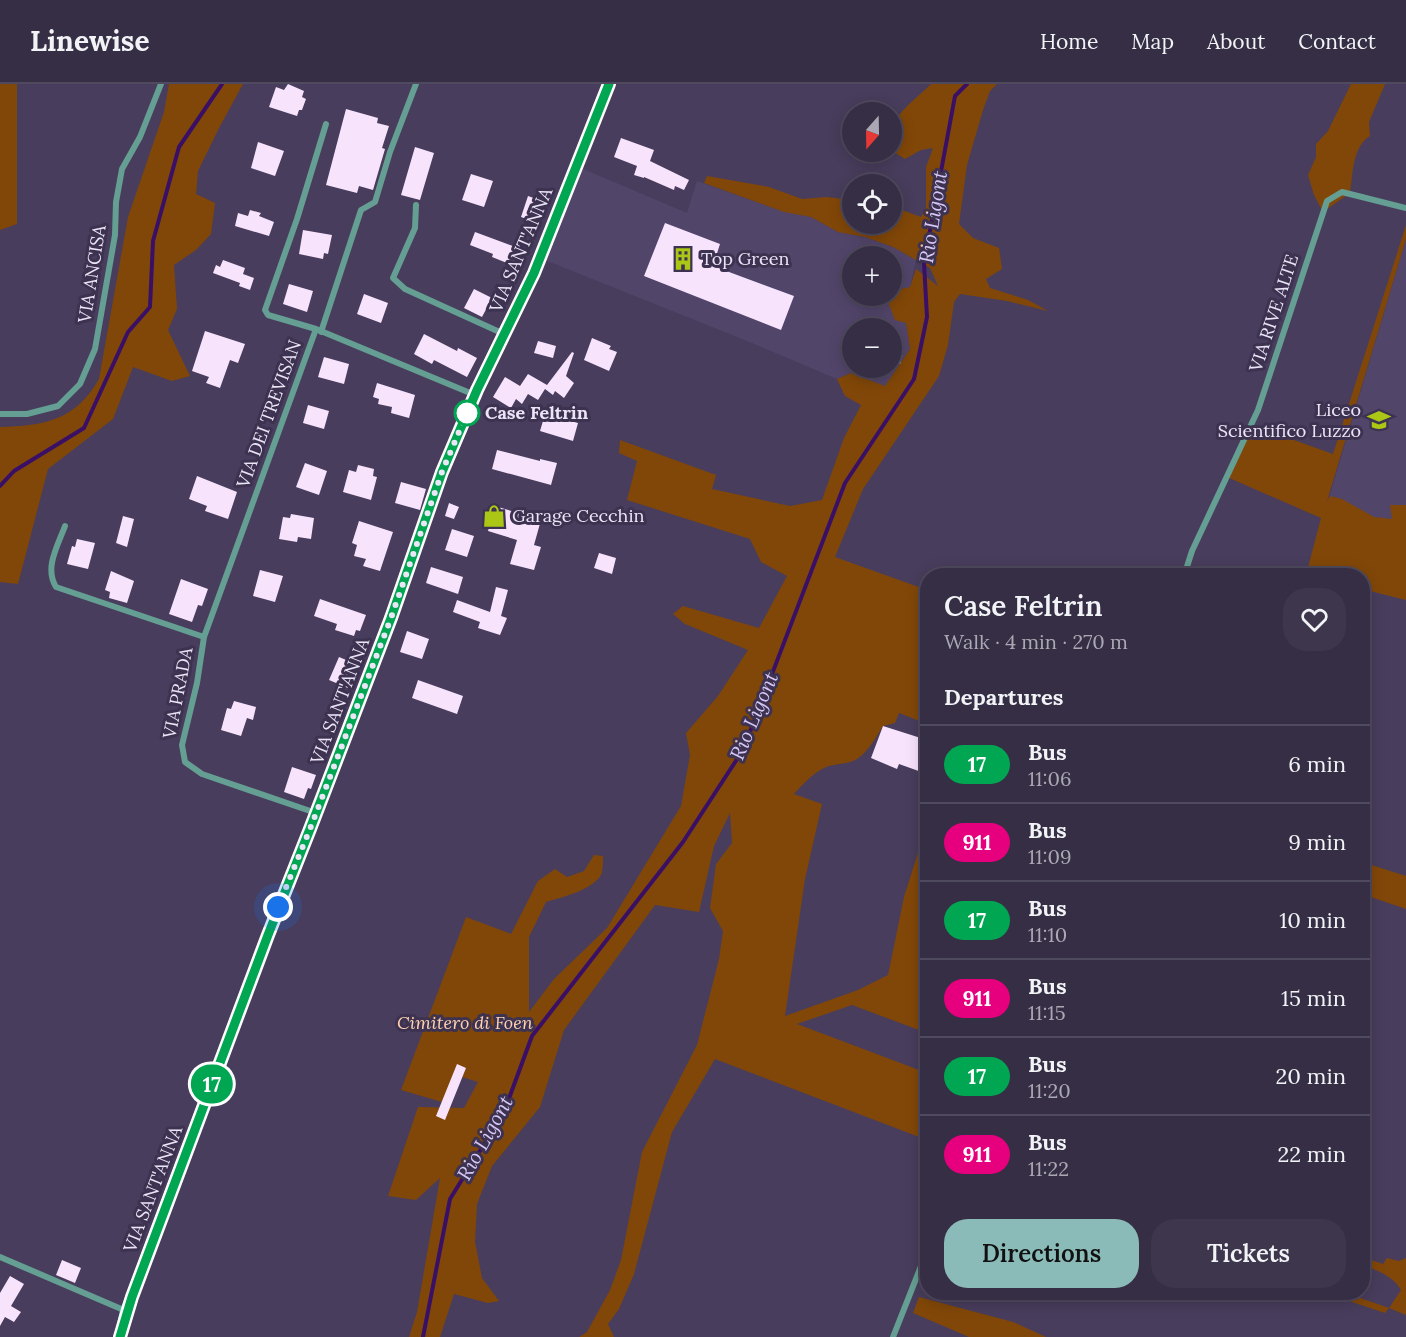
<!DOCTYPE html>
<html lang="en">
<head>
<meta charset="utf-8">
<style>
  :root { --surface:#362e45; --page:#3d364c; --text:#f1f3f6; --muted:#aaa8b3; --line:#504a5e; --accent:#8bbbb9 }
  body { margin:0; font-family:Lora,serif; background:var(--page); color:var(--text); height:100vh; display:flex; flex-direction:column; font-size:22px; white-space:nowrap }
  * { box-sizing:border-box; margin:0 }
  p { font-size:20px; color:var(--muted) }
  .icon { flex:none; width:33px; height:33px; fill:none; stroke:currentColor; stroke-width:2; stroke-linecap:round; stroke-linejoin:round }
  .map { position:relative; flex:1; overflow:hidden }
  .panel { position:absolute; left:920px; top:484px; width:450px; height:732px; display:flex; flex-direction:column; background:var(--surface); border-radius:24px; box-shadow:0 3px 15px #0003,0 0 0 2px var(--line) }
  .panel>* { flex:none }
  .badge { padding:0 12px; border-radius:20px; font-size:21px; line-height:39px }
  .needle { width:39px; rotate:200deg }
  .controls { position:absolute; left:842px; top:18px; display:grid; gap:12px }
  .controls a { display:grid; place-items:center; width:60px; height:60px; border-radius:50%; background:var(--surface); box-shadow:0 3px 15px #0003,0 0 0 2px var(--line); font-size:30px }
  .you { position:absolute; width:30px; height:30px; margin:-15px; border:4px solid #fff; border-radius:50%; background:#1a73e8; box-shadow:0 0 0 9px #1a73e833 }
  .map>.badge { position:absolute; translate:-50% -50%; box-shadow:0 0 0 3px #fff }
  h2 { padding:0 24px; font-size:22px; line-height:54px }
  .round { display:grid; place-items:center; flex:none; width:63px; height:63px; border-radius:24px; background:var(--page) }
  .summary { display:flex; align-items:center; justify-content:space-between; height:102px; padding:0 24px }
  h1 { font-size:28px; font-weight:600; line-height:45px }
  .button { display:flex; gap:12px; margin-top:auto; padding:12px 24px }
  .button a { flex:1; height:69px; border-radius:24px; background:var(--accent); color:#111; font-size:24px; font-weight:600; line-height:69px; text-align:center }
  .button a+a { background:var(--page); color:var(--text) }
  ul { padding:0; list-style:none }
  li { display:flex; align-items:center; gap:18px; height:78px; padding:0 24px; border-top:2px solid var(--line) }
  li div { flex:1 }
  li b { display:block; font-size:22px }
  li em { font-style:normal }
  li .badge { min-width:66px; font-weight:700; text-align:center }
  header { display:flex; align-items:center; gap:36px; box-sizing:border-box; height:84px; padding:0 30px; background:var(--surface); border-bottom:2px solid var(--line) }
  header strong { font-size:28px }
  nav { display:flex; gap:33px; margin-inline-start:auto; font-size:21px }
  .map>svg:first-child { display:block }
  .built { fill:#52456a; fill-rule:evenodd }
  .green { fill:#814708 }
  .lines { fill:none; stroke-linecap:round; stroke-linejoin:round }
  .stream { stroke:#3a1067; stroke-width:4 }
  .building { fill:#f8e3fd }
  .minor { stroke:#659e92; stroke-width:6 }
  .secondary { stroke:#72d0bd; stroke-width:12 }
  .line-casing { stroke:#fff; stroke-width:14 }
  .line { stroke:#00a651; stroke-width:9 }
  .walk { stroke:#ebe5f8; stroke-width:6; stroke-dasharray:0 10.8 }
  .stop-dot { fill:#fff; stroke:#00a651; stroke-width:3 }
  .labels { text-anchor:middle; stroke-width:6; stroke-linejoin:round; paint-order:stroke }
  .street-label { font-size:18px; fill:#ebe5f8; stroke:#3d3351 }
  .poi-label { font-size:18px; fill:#ebe5f8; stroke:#3d3351; text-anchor:start }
  .stop-label { font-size:18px; font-weight:bold; fill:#ebe5f8; stroke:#3d3351; text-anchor:start }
  .park-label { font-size:18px; font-style:italic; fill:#fed2b0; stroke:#3d3351 }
  .water-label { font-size:20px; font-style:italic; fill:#d7c8f8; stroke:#3d3351 }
</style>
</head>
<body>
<header>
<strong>Linewise</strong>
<nav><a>Home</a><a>Map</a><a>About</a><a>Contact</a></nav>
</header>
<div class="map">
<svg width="1406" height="1253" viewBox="0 0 1406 1253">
  <rect width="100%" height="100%" fill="#483d5c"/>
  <path class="built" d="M576 82 687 129 697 97 782 127 811 133 838 148 865 153 893 163 916 176 910 204 906 239 910 265 885 303 852 289 837 295 757 261 540 174ZM852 172H891V212H852ZM852 244H891V284H852Z
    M1406 155V516L1362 505V492L1306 491Z"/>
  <path class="green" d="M0 0H17V140L0 146Z
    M169 0H243L219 44 198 87 196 110 215 119 211 150 196 166 174 181 177 225 168 246 190 292 172 297 133 283 113 335 48 385 18 500 0 498V343C44 342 76 336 99 295L128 133 164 28Z
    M931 0H997L990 7 983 26 967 81 959 140 973 154 999 164 1002 185 986 195 990 204 1028 216 1048 227 1007 217 960 210 954 218 948 261 939 292 863 405 835 473 927 506V640L899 629 895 639 883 642C876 653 869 667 857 675 847 681 837 679 826 683 813 689 803 700 794 710L822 720 805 795 785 932 858 906 888 891 904 813 923 753 927 754V949L852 921 797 940 927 989V1056L715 975 672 1048 634 1190 619 1225 608 1240 614 1253H579L587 1248 610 1206 621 1176 642 1068 697 961 719 875 723 847 710 824 716 780 732 759 730 729 714 762 699 828 655 821 564 946 540 1023 492 1082 477 1120 475 1158 482 1194 499 1217 488 1219 454 1210 440 1253H409L417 1228 440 1094 416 1116 388 1112 418 1023 464 1024 478 998 462 993 442 1018 401 1006 466 833 511 850 538 797 555 785 567 793 584 787 594 771 603 772C603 778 603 786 601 791 591 807 562 813 546 818L529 853V928L554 895 607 844 681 722 690 671 686 649 718 612 748 566 685 540 673 530 683 522 759 544 787 492 761 478 750 455 627 416 637 377 619 369 620 356 716 391 712 405 790 422 822 416 844 354 861 321 845 312 837 295 851 289 885 302 910 265 906 239 895 236 888 218 901 205 910 203 916 185 938 202 930 184 893 163 865 153 838 148 811 133 784 128 704 99 707 92 769 103 802 115 827 113 852 116V140H891V122L921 133 926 123V83L933 64 921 66 905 75 894 68C882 36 912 19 931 0Z
    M1351 0H1385L1369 38 1370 52C1352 63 1353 90 1350 109L1323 128 1314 111 1308 91 1316 73V60L1328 47Z
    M1406 141V155L1327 417 1330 412 1342 415 1374 433 1392 435 1390 421H1406V516L1362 505V492L1306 491 1321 434 1227 393 1252 341 1333 370Z
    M1362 778 1406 792V825L1362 810Z
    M1362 1173 1383 1180 1387 1174 1399 1177 1406 1174V1231L1389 1224 1385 1229 1325 1209H1346L1389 1224 1401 1206C1393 1192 1377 1186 1362 1181Z
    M919 1213 1013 1238 1046 1253H969L913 1229Z"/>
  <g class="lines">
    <path class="stream" d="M0 402 14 387 84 344 128 248 150 223 153 157 179 63 222 0
      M423 1253 450 1115 504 1028 532 952 683 758 743 666 845 399 914 295 927 233 924 179 955 12 967 0"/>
  </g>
  <path class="building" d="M288 0 304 7 302 13 306 15 302 26H299L297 32 269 23 276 3 284 6Z
    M346 25 378 34 377 39 389 42 382 64 385 65 373 106 359 102 357 109 326 101Z
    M621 54 654 66 650 77 689 96 684 106 675 102 674 106 644 93V94L634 91 637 82 614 73Z
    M258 58 284 67 275 92 251 84Z
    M415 63 434 69 420 116 401 111Z
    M471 90 493 97 484 123 462 116Z
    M528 112 545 118 538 139 521 133Z
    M250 126 261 129 259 132 274 138 269 152 235 142 238 129 248 132Z
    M665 139 720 160 713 182 794 212 781 246 644 192Z
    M303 146 332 151 328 170 324 169 323 175 299 170Z
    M475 148 521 165 514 182 492 173 493 170 470 161Z
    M223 176 245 184 243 190 254 194 250 206 239 202 240 199 213 189 216 181 220 183Z
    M289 200 313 207 307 228 283 220Z
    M474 205 492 214 482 233 464 224Z
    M364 210 388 219 381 239 357 230Z
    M205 247 245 260 238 279 230 276 220 304 206 299 209 293 192 287Z
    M424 250 457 267 458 264 477 274 467 293 434 276 432 280 414 270Z
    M592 254 611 262 609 265 617 268 609 287 584 276Z
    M538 257 556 262 553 274 534 269Z
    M891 266 903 270 900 280 891 277Z
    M572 268 574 269 566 292 574 299 564 314 555 307 553 311 545 305 538 316 528 310 522 320 516 315 511 324 493 313 505 293 520 302 528 290 547 301Z
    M324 273 349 280 344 300 318 293Z
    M377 299 415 311 409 334 391 329 392 323 378 320 379 315 373 313Z
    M308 321 329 327 324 345 303 339Z
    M545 330 578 339 573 357 540 347Z
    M497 366 540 377V375L557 379 551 401 492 385Z
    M305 379 327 387 319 411 296 403Z
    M358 381 374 385 373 392 377 393 371 416 343 408 349 386 356 388Z
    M197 392 237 408 228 435 205 427 207 422 189 415Z
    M401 398 426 405 420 426 395 419Z
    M449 419 459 423 454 435 445 432Z
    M495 422 541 436 534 461 541 463 534 486 510 480 517 456 488 447Z
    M291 430 314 434 311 455 298 453 297 458 279 455 283 433 290 434Z
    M123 432 134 435 127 463 116 459Z
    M359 437 393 448 380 487 363 482 366 475 354 472 357 461 352 459Z
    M452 445 474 452 467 473 445 466Z
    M77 455 95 459 88 485 67 480 72 462 75 463Z
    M599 469 616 474 612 490 594 484Z
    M431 483 463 493 458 510 426 499Z
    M260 486 283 492 275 518 253 512Z
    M111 487 134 497 127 519 109 514 110 508 105 506Z
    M181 495 208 505 202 522 198 521 192 538 169 530Z
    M496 503 508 506 501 532 507 534 500 551 478 544 480 538 453 528 457 516 490 528Z
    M320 515 366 531 360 547 356 546 354 552 335 546 337 540 314 532Z
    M407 547 429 555 422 575 400 568Z
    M339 573 358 581 348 604 329 596Z
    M418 596 463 612 457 630 412 614Z
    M234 617 256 623 253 636 247 634 241 652 221 646 227 624 231 625Z
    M883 642 927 656V690L899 680 897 685 871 674Z
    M292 683 316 691 311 705 308 704 304 715 284 708Z
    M457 980 466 984 445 1036 436 1032Z
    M62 1176 81 1184 75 1199 56 1191Z
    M10 1192 24 1200 11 1222 21 1228 14 1238 5 1233 0 1242V1209Z"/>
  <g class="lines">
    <path class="minor" d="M416 121 415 144 393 194 405 205 504 250
      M316 245 268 231 265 226 297 135 326 40
      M321 248 361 126 375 118 390 68 416 0
      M0 330H27L58 322 80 300 95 265 115 151 116 118 122 85 140 53 161 0
      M65 442C58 461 44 484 56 503L204 553
      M1184 492 1192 467 1258 326 1327 117 1342 108 1406 124
      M316 729 202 690 185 678 182 661 197 599 204 553 316 245 475 311
      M0 1173 126 1227
      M893 1253 927 1167"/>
    <path class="secondary" d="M120 1253 126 1227 276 829 310 745 391 534 442 388 477 306 534 189 609 0"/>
  </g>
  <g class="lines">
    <g class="line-casing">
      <path id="line" d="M120 1253 132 1213 268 851 310 745 391 534 442 388 477 306 534 189 609 0"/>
    </g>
    <use href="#line" class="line"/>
    <path class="walk" d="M278 823 310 745 391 534 442 388 467 329"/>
  </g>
  <defs>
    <g id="building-bare" transform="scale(1.8)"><path d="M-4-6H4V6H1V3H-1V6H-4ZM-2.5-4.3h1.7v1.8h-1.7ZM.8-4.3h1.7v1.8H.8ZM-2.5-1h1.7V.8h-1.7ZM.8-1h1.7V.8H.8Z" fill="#abc615" stroke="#3d3351" stroke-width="2.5" paint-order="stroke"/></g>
    <g id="school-bare" transform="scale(1.8)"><path d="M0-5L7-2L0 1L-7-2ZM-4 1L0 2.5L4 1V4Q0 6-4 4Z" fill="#abc615" stroke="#3d3351" stroke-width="2.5" paint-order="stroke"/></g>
    <g id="shop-bare" transform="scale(1.8)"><path d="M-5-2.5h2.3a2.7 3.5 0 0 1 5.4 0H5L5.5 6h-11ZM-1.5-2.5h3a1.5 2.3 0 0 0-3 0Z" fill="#abc615" stroke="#3d3351" stroke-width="2.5" paint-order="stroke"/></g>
  </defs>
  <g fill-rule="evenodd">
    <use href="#building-bare" x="683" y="175"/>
    <use href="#school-bare" x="1379" y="336"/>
    <use href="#shop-bare" x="494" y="432"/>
  </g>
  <circle class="stop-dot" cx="467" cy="329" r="12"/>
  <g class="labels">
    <g class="street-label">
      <text transform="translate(521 166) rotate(-67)" y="6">VIA SANT'ANNA</text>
      <text transform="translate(92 190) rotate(-81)" y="6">VIA ANCISA</text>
      <text transform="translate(1274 229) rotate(-72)" y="6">VIA RIVE ALTE</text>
      <text transform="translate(269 330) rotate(-70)" y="6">VIA DEI TREVISAN</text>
      <text transform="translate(178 609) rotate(-79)" y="6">VIA PRADA</text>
      <text transform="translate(340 617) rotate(-69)" y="6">VIA SANT'ANNA</text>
      <text transform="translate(153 1105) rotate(-69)" y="6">VIA SANT'ANNA</text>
    </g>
    <g class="poi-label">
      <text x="701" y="181">Top Green</text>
      <text x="1361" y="332" text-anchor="end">Liceo<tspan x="1361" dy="21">Scientifico Luzzo</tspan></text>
      <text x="512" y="438">Garage Cecchin</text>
    </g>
    <g class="stop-label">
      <text x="485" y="335">Case Feltrin</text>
    </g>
    <g class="park-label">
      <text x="465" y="945">Cimitero di Foen</text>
    </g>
    <g class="water-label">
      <text transform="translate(933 133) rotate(-81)" y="7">Rio Ligont</text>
      <text transform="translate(754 632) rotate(-67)" y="7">Rio Ligont</text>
      <text transform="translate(485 1054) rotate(-61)" y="7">Rio Ligont</text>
    </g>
  </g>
</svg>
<div class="controls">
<a><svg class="needle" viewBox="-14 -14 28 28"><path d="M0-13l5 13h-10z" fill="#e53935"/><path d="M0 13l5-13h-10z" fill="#aaa8b3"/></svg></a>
<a><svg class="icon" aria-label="locate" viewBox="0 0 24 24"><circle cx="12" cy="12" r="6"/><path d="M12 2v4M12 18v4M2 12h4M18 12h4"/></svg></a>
<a>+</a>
<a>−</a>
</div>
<div class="you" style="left:278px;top:823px"></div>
<b class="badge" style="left:212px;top:1000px;background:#00a651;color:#fff">17</b>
<section class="panel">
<div class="summary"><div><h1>Case Feltrin</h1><p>Walk · 4 min · 270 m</p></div><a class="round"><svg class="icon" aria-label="heart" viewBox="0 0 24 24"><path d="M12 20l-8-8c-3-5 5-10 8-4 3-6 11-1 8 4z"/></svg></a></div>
<h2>Departures</h2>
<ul>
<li><span class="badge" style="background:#00a651;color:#fff">17</span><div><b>Bus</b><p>11:06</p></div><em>6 min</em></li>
<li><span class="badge" style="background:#e6007e;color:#fff">911</span><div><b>Bus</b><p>11:09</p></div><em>9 min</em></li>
<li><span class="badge" style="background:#00a651;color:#fff">17</span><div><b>Bus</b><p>11:10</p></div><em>10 min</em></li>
<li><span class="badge" style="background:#e6007e;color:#fff">911</span><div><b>Bus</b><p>11:15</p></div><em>15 min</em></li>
<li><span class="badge" style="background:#00a651;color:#fff">17</span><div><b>Bus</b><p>11:20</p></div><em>20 min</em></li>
<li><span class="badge" style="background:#e6007e;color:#fff">911</span><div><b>Bus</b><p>11:22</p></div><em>22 min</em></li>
</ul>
<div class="button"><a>Directions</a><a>Tickets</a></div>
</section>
</div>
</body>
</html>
